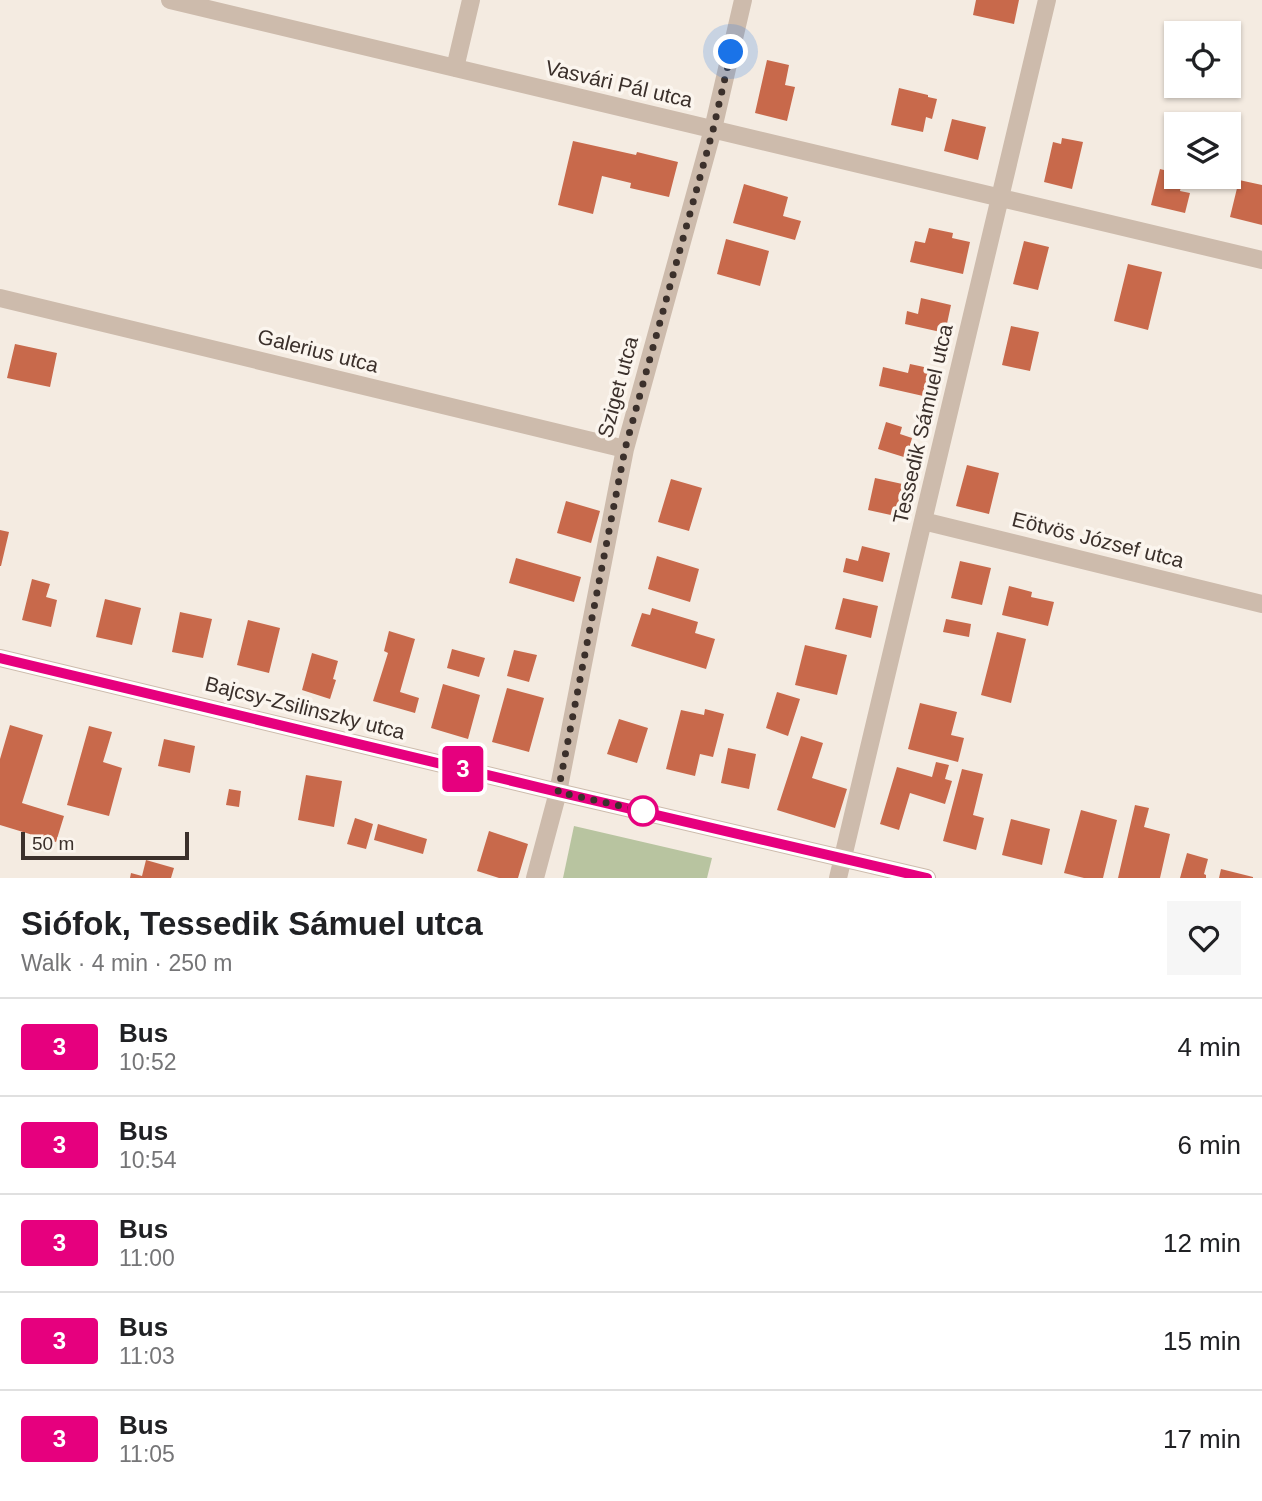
<!DOCTYPE html>
<html lang="en">
<head>
<meta charset="utf-8">
<style>
  :root { --surface:#fff; --page:#f6f6f6; --text:#202124; --muted:#757577; --line:#e0e0e0 }
  body { margin:0; font-family:Helvetica,sans-serif; background:var(--page); color:var(--text); height:100vh; display:flex; flex-direction:column; font-size:26px; white-space:nowrap }
  * { box-sizing:border-box; margin:0 }
  p { font-size:23px; color:var(--muted) }
  .icon { flex:none; width:38px; height:38px; fill:none; stroke:currentColor; stroke-width:2; stroke-linecap:round; stroke-linejoin:round }
  .map { position:relative; height:878px; overflow:hidden }
  .drawer { display:flex; flex-direction:column; background:var(--surface); flex:1 }
  .drawer>* { flex:none }
  .badge { padding:0 14px; border-radius:5px; font-size:24px; line-height:46px }
  .buttons { position:absolute; left:1164px; top:21px; display:grid; gap:14px }
  .buttons a { display:grid; place-items:center; width:77px; height:77px; border-radius:0px; background:var(--surface); box-shadow:0 2px 5px #0004; font-size:35px }
  .scale { position:absolute; left:21px; bottom:18px; width:168px; box-sizing:border-box; padding-left:7px; border:4px solid #3b302b; border-top:0; font-size:19px; line-height:24px; white-space:nowrap; color:#3b302b; -webkit-text-stroke:5px #fbf5ee; paint-order:stroke }
  .you { position:absolute; width:35px; height:35px; margin:-18px; border:5px solid #fff; border-radius:50%; background:#1a73e8; box-shadow:0 0 0 10px #1a73e833 }
  .map>.badge { position:absolute; translate:-50% -50%; box-shadow:0 0 0 4px #fff }
  .round { display:grid; place-items:center; flex:none; width:74px; height:74px; border-radius:0px; background:var(--page) }
  .summary { display:flex; align-items:center; justify-content:space-between; height:119px; padding:0 21px }
  h1 { font-size:33px; font-weight:600; line-height:52px }
  ul { padding:0; list-style:none }
  li { display:flex; align-items:center; gap:21px; height:98px; padding:0 21px; border-top:2px solid var(--line) }
  li div { flex:1 }
  li b { display:block; font-size:26px }
  li em { font-style:normal }
  li .badge { min-width:77px; font-weight:700; text-align:center }
  .map>svg:first-child { display:block }
  .green { fill:#b8c4a0 }
  .building { fill:#c8694b }
  .lines { fill:none; stroke-linecap:round; stroke-linejoin:round }
  .street { stroke:#cdbbac; stroke-width:18 }
  .line-casing { stroke:#fff; stroke-width:16 }
  .line { stroke:#e6007e; stroke-width:10 }
  .walk { stroke:#3b302b; stroke-width:7; stroke-dasharray:0 12.6 }
  .stop-dot { fill:#fff; stroke:#e6007e; stroke-width:3.5 }
  .labels { text-anchor:middle; stroke-width:7; stroke-linejoin:round; paint-order:stroke }
  .street-label { font-size:21px; fill:#3b302b; stroke:#fbf5ee }
</style>
</head>
<body>
<div class="map">
<svg width="1262" height="878" viewBox="0 0 1262 878">
  <rect width="100%" height="100%" fill="#f4ebe1"/>
  <path class="green" d="M574 826 712 858 707 878H563Z"/>
  <path class="building" d="M976 0H1019L1014 24 973 15Z
    M767 60 789 65 785 85 795 87 787 121 755 113Z
    M899 88 928 95V97L937 99 932 119 926 117 923 132 891 125Z
    M952 119 986 127 978 160 944 151Z
    M1062 138 1083 142 1072 189 1044 182 1053 142 1061 144Z
    M573 141 636 155 637 152 678 162 669 197 630 188 631 183 602 176 593 214 558 205Z
    M1160 169 1176 173V177H1183L1180 191 1190 193 1185 213 1151 205Z
    M1239 180 1262 185V225L1230 217Z
    M744 184 788 197 783 216 801 221 795 240 733 223Z
    M929 228 953 233 952 238 970 242 963 274 910 262 915 241 925 243Z
    M726 239 769 251 760 286 717 274Z
    M1024 241 1049 247 1038 290 1013 284Z
    M1128 264 1162 272 1148 330 1114 321Z
    M921 298 951 305 945 333 905 324 907 311 918 314Z
    M1011 326 1039 332 1030 371 1002 365Z
    M15 344 57 353 50 387 7 378Z
    M910 364 938 370 932 398 879 386 883 367 908 373Z
    M886 422 902 427 900 434 912 438 907 458 878 449Z
    M967 465 999 473 989 514 956 506Z
    M875 478 907 485 900 517 868 510Z
    M671 479 702 488 689 531 658 522Z
    M566 501 600 511 591 543 557 533Z
    M0 530 9 532 1 566H0Z
    M862 546 890 553 883 582 843 572 846 558 858 561Z
    M657 556 699 569 690 602 648 589Z
    M516 558 581 577 574 602 509 583Z
    M960 561 991 568 982 605 951 598Z
    M32 579 50 584 46 597 57 600 51 627 22 620Z
    M1009 586 1032 592 1031 597 1054 602 1048 626 1002 615Z
    M843 598 878 606 871 638 835 629Z
    M105 599 141 608 132 645 96 637Z
    M652 608 698 622 695 633 715 639 706 669 631 646 642 613 650 615Z
    M180 612 212 619 203 658 172 652Z
    M946 619 971 624 969 637 943 632Z
    M248 620 280 628 269 673 237 665Z
    M389 631 415 639 400 692 419 698 415 713 373 701 388 653 384 651Z
    M997 632 1026 639 1011 703 981 695Z
    M805 645 847 655 837 695 795 685Z
    M452 649 485 658 479 677 447 668Z
    M514 650 537 655 529 682 507 676Z
    M312 653 338 661 333 679 336 680 330 699 302 690Z
    M443 684 480 695 468 739 431 728Z
    M507 688 544 698 529 752 492 742Z
    M777 692 800 699 788 736 766 728Z
    M920 703 957 712 951 735 964 738 958 762 908 749Z
    M705 709 724 714 713 757 700 754 695 776 666 769 681 710 704 715Z
    M619 719 648 728 637 763 607 754Z
    M10 725 43 735 22 803 64 816 56 842 0 825V759Z
    M89 726 112 732 103 762 122 768 109 816 67 805Z
    M801 736 823 743 812 778 847 789 835 828 777 810Z
    M164 739 195 746 190 773 158 766Z
    M728 748 756 754 749 789 721 783Z
    M936 762 949 765 945 779 952 781 945 804 910 793 899 830 880 824 897 767 932 777Z
    M962 769 983 774 973 815 984 818 976 850 943 841Z
    M306 775 342 781 334 827 298 820Z
    M229 789 241 791 239 807 226 805Z
    M1135 805 1149 808 1144 827 1170 834 1160 878H1118Z
    M1081 810 1117 820 1103 878H1084L1064 873Z
    M355 818 373 824 366 849 347 844Z
    M1011 819 1050 829 1042 865 1002 855Z
    M378 824 427 839 423 854 374 840Z
    M489 831 528 844 518 878H499L477 871Z
    M1187 853 1208 859 1204 874 1206 875V878H1180Z
    M146 860 174 868 171 878H130L131 873 142 876Z
    M1221 869 1253 877V878H1219Z"/>
  <g class="lines">
    <path class="street" d="M170 0 1262 260
      M455 68 471 0
      M0 298 625 449
      M923 521 1262 604
      M0 658 558 792 927 878
      M535 878 558 792 625 449 713 129 743 0
      M838 878 1047 0"/>
  </g>
  <g class="lines">
    <g class="line-casing">
      <path id="line" d="M0 658 558 792 927 878"/>
    </g>
    <use href="#line" class="line"/>
    <path class="walk" d="M643 811 558 792 625 449 713 130 731 52"/>
  </g>
  <circle class="stop-dot" cx="643" cy="811" r="14"/>
  <g class="labels">
    <g class="street-label">
      <text transform="translate(619 84) rotate(13)" y="7">Vasvári Pál utca</text>
      <text transform="translate(318 351) rotate(14)" y="7">Galerius utca</text>
      <text transform="translate(618 387) rotate(-75)" y="7">Sziget utca</text>
      <text transform="translate(923 424) rotate(-77)" y="7">Tessedik Sámuel utca</text>
      <text transform="translate(1098 540) rotate(14)" y="7">Eötvös József utca</text>
      <text transform="translate(305 708) rotate(14)" y="7">Bajcsy-Zsilinszky utca</text>
    </g>
  </g>
</svg>
<div class="buttons">
<a><svg class="icon" aria-label="locate" viewBox="0 0 24 24"><circle cx="12" cy="12" r="6"/><path d="M12 2v4M12 18v4M2 12h4M18 12h4"/></svg></a>
<a><svg class="icon" aria-label="layers" viewBox="0 0 24 24"><path d="M12 4l9 5-9 5-9-5zM3 14l9 5 9-5"/></svg></a>
</div>
<div class="scale">50 m</div>
<div class="you" style="left:731px;top:52px"></div>
<b class="badge" style="left:463px;top:769px;background:#e6007e;color:#fff">3</b>
</div>
<section class="drawer">
<div class="summary"><div><h1>Siófok, Tessedik Sámuel utca</h1><p>Walk · 4 min · 250 m</p></div><a class="round"><svg class="icon" aria-label="heart" viewBox="0 0 24 24"><path d="M12 20l-8-8c-3-5 5-10 8-4 3-6 11-1 8 4z"/></svg></a></div>
<ul>
<li><span class="badge" style="background:#e6007e;color:#fff">3</span><div><b>Bus</b><p>10:52</p></div><em>4 min</em></li>
<li><span class="badge" style="background:#e6007e;color:#fff">3</span><div><b>Bus</b><p>10:54</p></div><em>6 min</em></li>
<li><span class="badge" style="background:#e6007e;color:#fff">3</span><div><b>Bus</b><p>11:00</p></div><em>12 min</em></li>
<li><span class="badge" style="background:#e6007e;color:#fff">3</span><div><b>Bus</b><p>11:03</p></div><em>15 min</em></li>
<li><span class="badge" style="background:#e6007e;color:#fff">3</span><div><b>Bus</b><p>11:05</p></div><em>17 min</em></li>
</ul>
</section>
</body>
</html>
